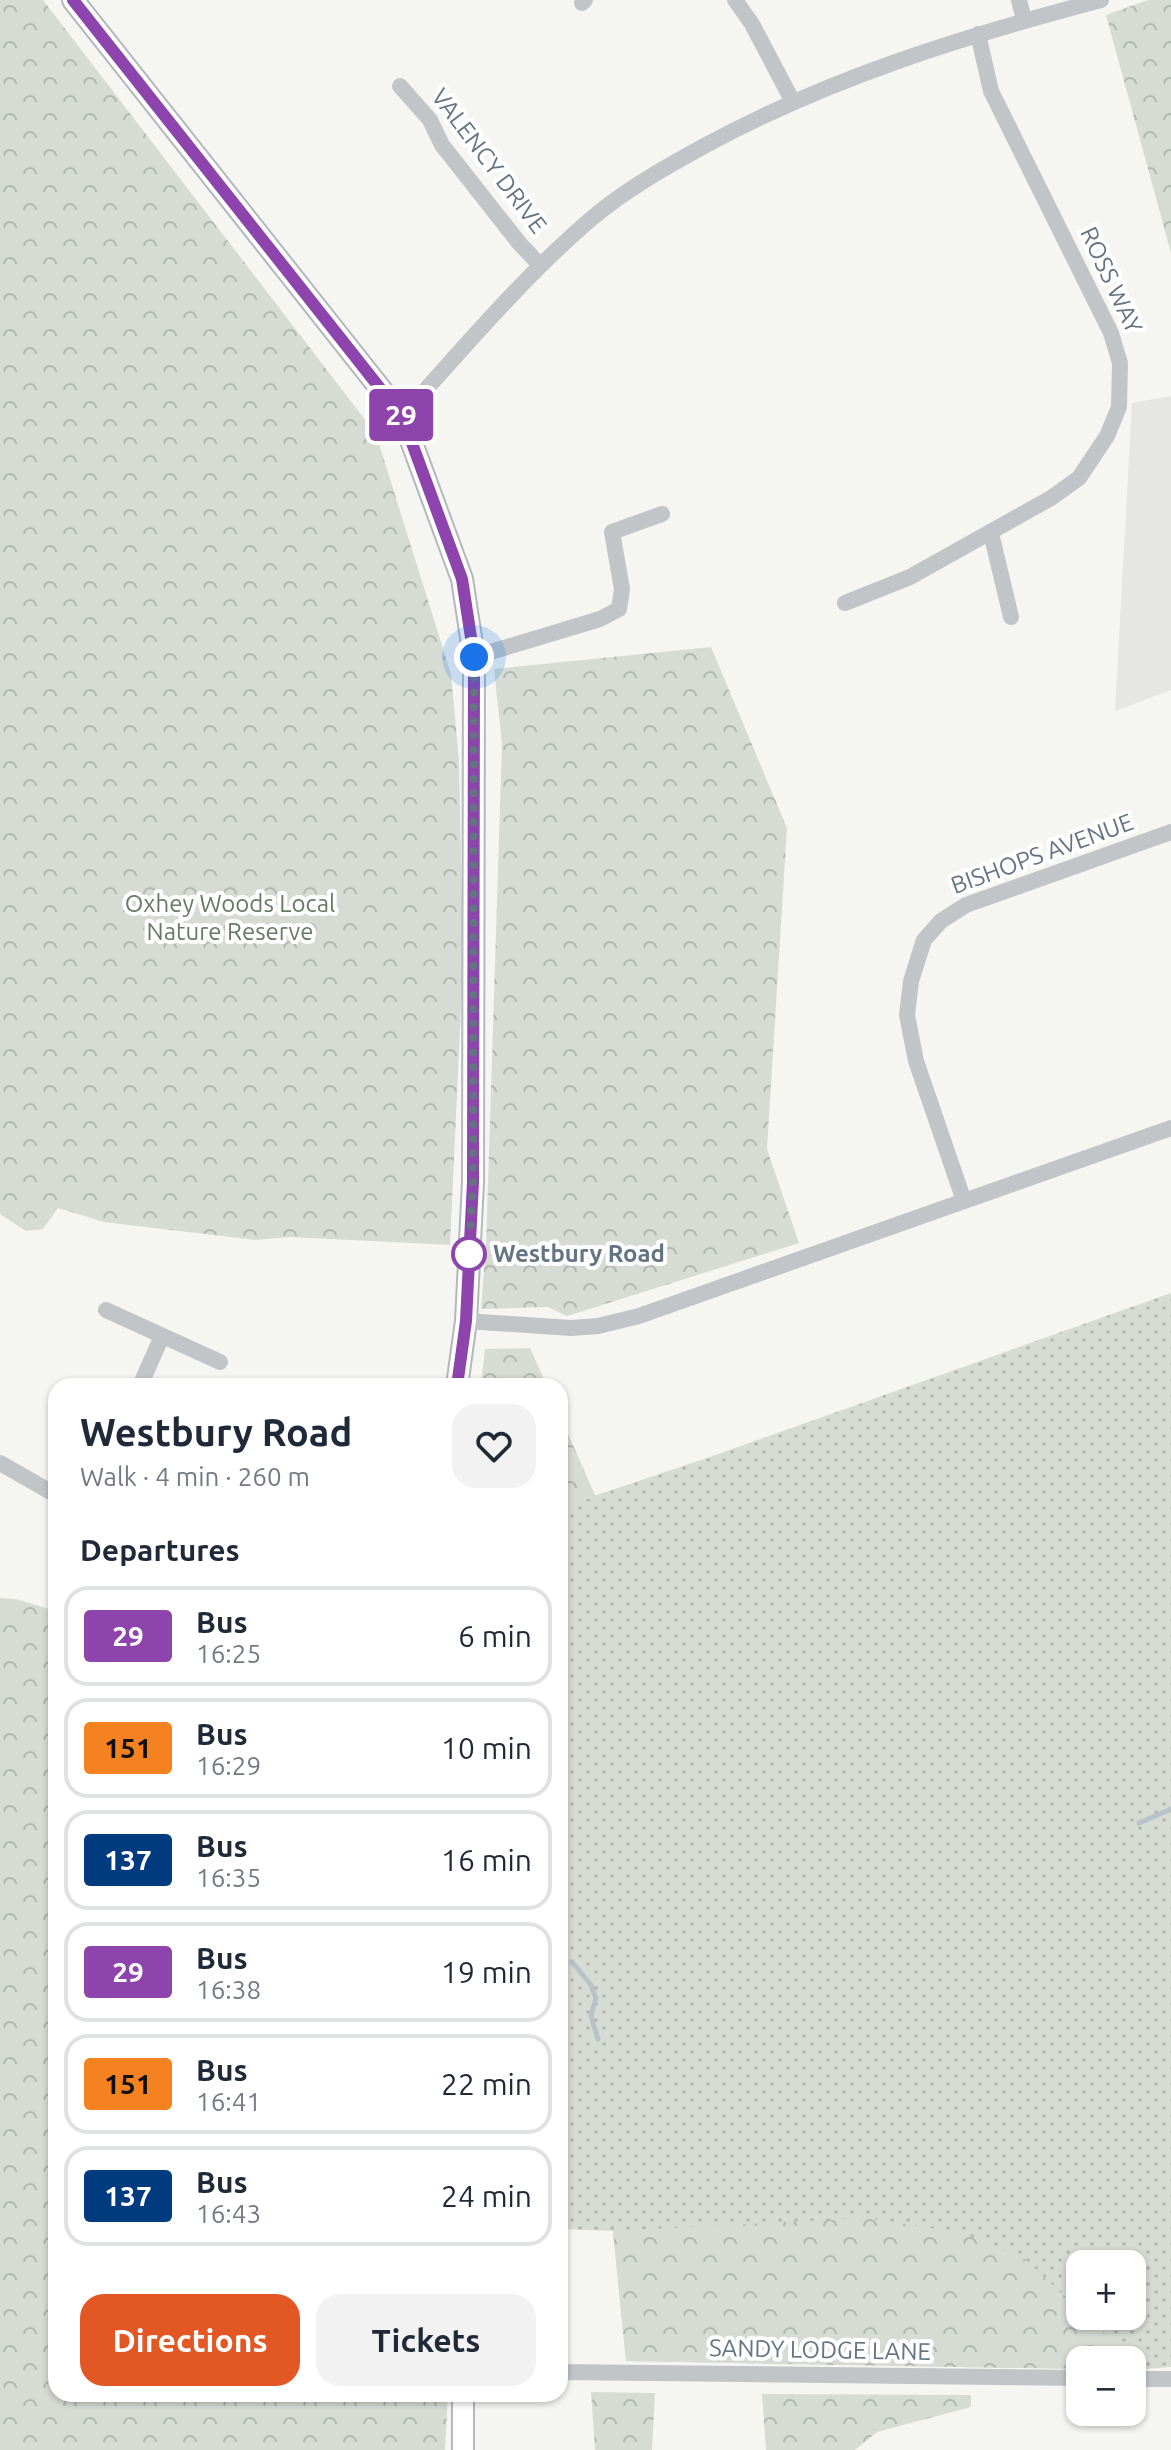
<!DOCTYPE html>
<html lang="en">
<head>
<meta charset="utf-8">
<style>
  :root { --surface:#fff; --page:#f2f2f3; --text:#1f2937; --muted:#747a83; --line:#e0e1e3; --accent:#e35724 }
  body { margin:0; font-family:Ubuntu,sans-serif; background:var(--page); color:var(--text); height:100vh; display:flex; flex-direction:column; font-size:30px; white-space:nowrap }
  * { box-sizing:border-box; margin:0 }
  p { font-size:26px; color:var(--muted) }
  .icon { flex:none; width:44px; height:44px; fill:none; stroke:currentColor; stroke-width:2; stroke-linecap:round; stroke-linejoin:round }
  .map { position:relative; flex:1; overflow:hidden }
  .side { position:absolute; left:48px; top:1378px; width:520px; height:1024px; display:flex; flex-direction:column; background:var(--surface); border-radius:24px; box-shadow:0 2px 6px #0004 }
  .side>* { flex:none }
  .badge { padding:0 16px; border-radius:6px; font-size:28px; line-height:52px }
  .controls { position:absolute; left:1066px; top:2250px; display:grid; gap:16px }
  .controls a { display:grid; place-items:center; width:80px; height:80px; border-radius:16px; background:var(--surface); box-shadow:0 2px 6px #0004; font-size:40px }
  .you { position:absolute; width:40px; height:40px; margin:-20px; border:6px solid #fff; border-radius:50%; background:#1a73e8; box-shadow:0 0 0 12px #1a73e833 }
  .map>.badge { position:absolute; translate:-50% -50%; box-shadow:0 0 0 4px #fff }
  h2 { padding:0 32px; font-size:30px; line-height:72px }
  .round { display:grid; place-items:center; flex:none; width:84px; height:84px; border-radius:24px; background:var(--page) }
  .overview { display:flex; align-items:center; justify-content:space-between; height:136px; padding:0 32px }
  h1 { font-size:38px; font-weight:700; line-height:60px }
  .cta { display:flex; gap:16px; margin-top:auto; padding:16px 32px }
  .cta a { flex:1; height:92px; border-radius:24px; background:var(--accent); color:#fff; font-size:32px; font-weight:700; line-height:92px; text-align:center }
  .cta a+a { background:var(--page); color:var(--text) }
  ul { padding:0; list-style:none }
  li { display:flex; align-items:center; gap:24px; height:100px; margin:0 16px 12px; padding:0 16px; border:4px solid var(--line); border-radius:24px }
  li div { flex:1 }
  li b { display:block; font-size:30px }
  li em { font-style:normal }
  li .badge { min-width:88px; font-weight:700; text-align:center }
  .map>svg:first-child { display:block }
  .built { fill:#e6e7e5 }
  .grass { fill:url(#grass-dots); fill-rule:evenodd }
  .forest { fill:url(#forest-crowns) }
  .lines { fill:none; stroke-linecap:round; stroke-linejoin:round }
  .stream { stroke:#b8c3c8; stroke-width:5 }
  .major-casing { stroke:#b4b8bc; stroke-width:24 }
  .minor { stroke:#c1c5c8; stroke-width:16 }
  .major { stroke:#fff; stroke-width:20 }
  .line-casing { stroke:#fff; stroke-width:18 }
  .line { stroke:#8e44ad; stroke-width:12 }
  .walk { stroke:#647483; stroke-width:8; stroke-dasharray:0 14.4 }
  .stop-dot { fill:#fff; stroke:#8e44ad; stroke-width:4 }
  .labels { text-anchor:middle; stroke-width:8; stroke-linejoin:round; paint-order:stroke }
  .street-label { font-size:24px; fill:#647483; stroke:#fff }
  .park-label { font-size:24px; fill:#677a63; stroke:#fff }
  .stop-label { font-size:24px; font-weight:bold; fill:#647483; stroke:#fff; text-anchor:start }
</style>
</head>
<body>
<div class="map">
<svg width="1171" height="2450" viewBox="0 0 1171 2450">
  <defs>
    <pattern id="grass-dots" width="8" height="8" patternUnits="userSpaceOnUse" patternTransform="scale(2)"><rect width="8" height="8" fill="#d6dcd3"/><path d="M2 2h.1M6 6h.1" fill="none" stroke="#b1b7b1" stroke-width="1.8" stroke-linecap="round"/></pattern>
    <pattern id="forest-crowns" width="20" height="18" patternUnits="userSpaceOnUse" patternTransform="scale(2)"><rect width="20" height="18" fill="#d6dcd3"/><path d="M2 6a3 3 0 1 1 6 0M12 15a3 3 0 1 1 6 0" fill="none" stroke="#b1b7b1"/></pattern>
  </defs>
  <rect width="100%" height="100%" fill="#f5f6f2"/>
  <path class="built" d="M1171 396V690L1115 711 1132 403Z"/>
  <path class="grass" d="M1171 1293V2367L1132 2370V2360H1080V2369L626 2361 613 2231 560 2229V1519L564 1506 707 1458ZM1080 2264H1132V2316H1080Z"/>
  <path class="forest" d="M0 0H43L376 434 451 674 459 761 463 965 450 1245 290 1237 255 1240 104 1222 58 1208 43 1229 26 1231 0 1214Z
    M1148 0H1171V253L1106 15Z
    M711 647 787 828 767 1149 799 1243 567 1316 548 1307 481 1309 486 1246 502 744 494 669Z
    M530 1348 547 1386H481L485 1349Z
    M560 1416 596 1497 564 1506 560 1519Z
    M0 1598 16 1599 56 1611V2394H448L445 2450H0Z
    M865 2218 927 2227 969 2236 1025 2259 1080 2310V2316H1086L1115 2343 1125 2360H1080V2369L626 2361 613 2231Z
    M591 2392 655 2393 652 2450H595Z
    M762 2394 971 2395V2407L877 2432 855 2450H766Z"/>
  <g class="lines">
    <path class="stream" d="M1139 1823 1171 1809
      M572 1962 591 1985 596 1998 591 2016 598 2039"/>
    <g class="major-casing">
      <path id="major" d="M73 0 402 416 462 579 474 657 473 1182 466 1321 457 1386
        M463 2450V2394"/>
    </g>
    <path class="minor" d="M735 0 752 24 793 102
      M1019 0 1024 20
      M582 3 585 0
      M400 86 430 120 442 145 520 244 540 265
      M402 416C463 349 522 278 591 219 626 189 668 166 708 144 832 77 965 36 1101 0
      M991 533 1011 617
      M845 603 910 577 1051 498 1079 478 1107 436 1119 407 1120 363 1111 333 991 91 978 34
      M474 657 600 619 619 609 622 589 612 532 662 514
      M964 1201 916 1061 907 1015 911 981 924 940 941 921 966 905 1171 832
      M106 1310 220 1362
      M466 1321 571 1328 598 1326 639 1316 1171 1128
      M140 1386 162 1336
      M0 1463 56 1495
      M560 2372 1080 2378
      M1132 2379H1171"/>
    <use href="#major" class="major"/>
  </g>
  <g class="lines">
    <g class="line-casing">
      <path id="line" d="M73 0 402 416 462 579 474 657 473 1182 466 1321 457 1386"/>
    </g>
    <use href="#line" class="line"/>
    <path class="walk" d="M469 1254 473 1182 474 657"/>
  </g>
  <circle class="stop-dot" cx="469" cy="1254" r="16"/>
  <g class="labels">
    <g class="street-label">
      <text transform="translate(489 161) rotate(53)" y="8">VALENCY DRIVE</text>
      <text transform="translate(1111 280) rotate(65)" y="8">ROSS WAY</text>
      <text transform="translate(1042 854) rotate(-20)" y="8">BISHOPS AVENUE</text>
      <text transform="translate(820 2350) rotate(1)" y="8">SANDY LODGE LANE</text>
    </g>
    <g class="park-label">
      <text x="230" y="912">Oxhey Woods Local<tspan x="230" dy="28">Nature Reserve</tspan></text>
    </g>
    <g class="stop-label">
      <text x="493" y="1262">Westbury Road</text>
    </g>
  </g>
</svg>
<div class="controls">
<a>+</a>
<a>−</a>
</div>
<div class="you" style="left:474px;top:657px"></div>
<b class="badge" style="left:401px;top:415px;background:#8e44ad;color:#fff">29</b>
<section class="side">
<div class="overview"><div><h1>Westbury Road</h1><p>Walk · 4 min · 260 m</p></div><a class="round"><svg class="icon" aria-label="heart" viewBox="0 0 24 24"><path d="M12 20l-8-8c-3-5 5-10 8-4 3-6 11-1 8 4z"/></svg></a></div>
<h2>Departures</h2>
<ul>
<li><span class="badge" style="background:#8e44ad;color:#fff">29</span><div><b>Bus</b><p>16:25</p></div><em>6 min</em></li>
<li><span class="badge" style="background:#f58220;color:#111">151</span><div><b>Bus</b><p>16:29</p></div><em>10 min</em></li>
<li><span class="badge" style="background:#003b80;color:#fff">137</span><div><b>Bus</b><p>16:35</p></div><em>16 min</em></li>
<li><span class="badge" style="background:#8e44ad;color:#fff">29</span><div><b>Bus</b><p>16:38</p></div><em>19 min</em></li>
<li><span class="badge" style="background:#f58220;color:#111">151</span><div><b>Bus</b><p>16:41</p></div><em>22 min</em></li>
<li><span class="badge" style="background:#003b80;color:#fff">137</span><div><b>Bus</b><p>16:43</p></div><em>24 min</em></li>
</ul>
<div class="cta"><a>Directions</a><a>Tickets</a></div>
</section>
</div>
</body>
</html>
